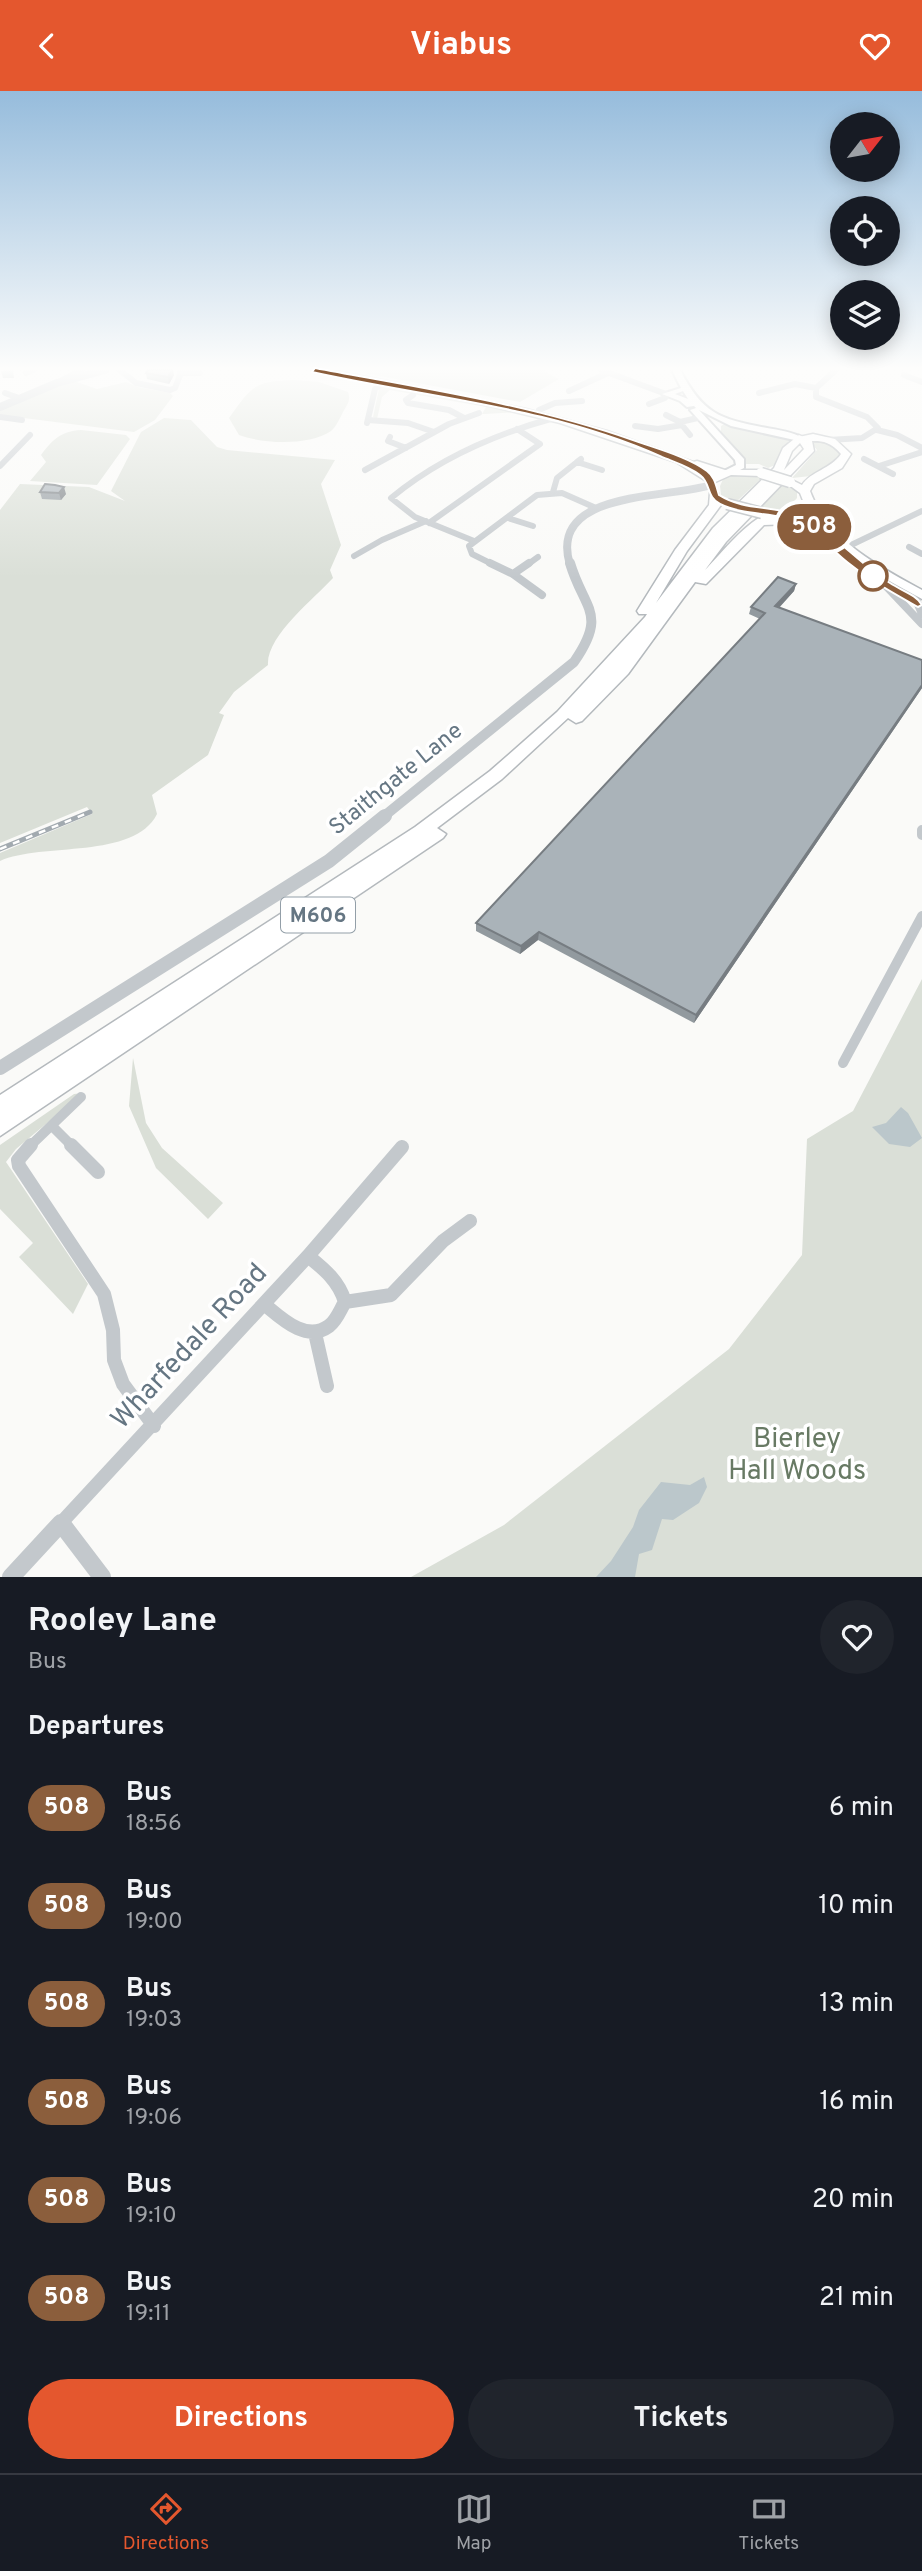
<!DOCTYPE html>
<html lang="en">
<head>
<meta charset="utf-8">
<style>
  :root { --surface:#171b24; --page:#20242c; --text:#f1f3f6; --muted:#9ea1a6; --line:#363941; --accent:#e4572e }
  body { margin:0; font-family:Overpass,sans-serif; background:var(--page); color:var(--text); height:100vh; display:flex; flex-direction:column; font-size:26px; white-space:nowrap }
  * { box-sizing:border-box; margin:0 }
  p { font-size:23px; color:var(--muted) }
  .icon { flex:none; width:38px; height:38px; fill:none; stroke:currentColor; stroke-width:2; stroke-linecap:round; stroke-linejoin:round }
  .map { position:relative; height:1486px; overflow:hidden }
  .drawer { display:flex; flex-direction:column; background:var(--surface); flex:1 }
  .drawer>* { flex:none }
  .badge { padding:0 14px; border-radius:23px; font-size:24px; line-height:46px }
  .needle { width:46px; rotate:59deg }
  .buttons { position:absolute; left:830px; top:21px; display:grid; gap:14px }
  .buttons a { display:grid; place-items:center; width:70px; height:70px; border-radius:50%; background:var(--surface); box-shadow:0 4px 18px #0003; font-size:35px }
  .map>.badge { position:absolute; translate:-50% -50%; box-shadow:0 0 0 4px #fff }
  h2 { padding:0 28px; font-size:26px; line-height:63px }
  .round { display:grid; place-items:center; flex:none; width:74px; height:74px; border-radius:37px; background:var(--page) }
  .headline { display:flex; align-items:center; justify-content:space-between; height:119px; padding:0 28px }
  h1 { font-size:33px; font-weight:700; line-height:52px }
  .button { display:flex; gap:14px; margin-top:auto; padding:14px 28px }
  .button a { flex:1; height:80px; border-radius:42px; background:var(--accent); color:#fff; font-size:28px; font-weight:700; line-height:80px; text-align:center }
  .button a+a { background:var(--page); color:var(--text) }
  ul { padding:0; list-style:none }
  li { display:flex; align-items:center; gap:21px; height:98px; padding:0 28px }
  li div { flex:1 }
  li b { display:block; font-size:26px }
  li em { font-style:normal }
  li .badge { min-width:77px; font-weight:700; text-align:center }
  header { display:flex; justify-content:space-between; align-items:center; height:91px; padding:0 28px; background:var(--accent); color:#fff; font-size:32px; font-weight:700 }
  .tab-bar { display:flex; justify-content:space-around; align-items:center; height:98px; border-top:2px solid var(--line); background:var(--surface); font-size:19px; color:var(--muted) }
  .tab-bar a { display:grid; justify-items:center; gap:4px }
  .tab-bar .selected { color:var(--accent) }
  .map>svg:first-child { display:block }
  .green { fill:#dadfd7 }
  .water { fill:#bbc7cb }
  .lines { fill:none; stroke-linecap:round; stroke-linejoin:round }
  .primary-casing { stroke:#b5babe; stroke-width:4 }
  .trunk-casing { stroke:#b4b9bd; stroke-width:3 }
  .motorway-casing { stroke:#b4b9bd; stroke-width:3 }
  .minor-far3 { stroke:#c3c8cc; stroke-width:6 }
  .minor-far2 { stroke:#c3c8cc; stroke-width:8 }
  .minor-far1 { stroke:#c3c8cc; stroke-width:10 }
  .minor { stroke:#c3c8cc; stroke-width:14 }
  .tertiary-far3 { stroke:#c3c8cc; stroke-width:8 }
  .tertiary-far2 { stroke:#c3c8cc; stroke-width:10 }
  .tertiary-far1 { stroke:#c3c8cc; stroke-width:14 }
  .tertiary { stroke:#c3c8cc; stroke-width:18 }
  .primary { fill:#fff; fill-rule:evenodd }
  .trunk { fill:#fff; fill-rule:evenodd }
  .motorway { fill:#fff; fill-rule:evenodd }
  .rail-casing { stroke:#a2aab0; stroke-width:5 }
  .rail { stroke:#fff; stroke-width:2.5; stroke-dasharray:7; stroke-linecap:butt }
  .trunk-bridge-casing { stroke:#b4b9bd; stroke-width:13; stroke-linecap:butt }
  .trunk-bridge { stroke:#fff; stroke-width:10 }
  .wall { fill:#929a9f }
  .shaded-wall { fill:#777d82 }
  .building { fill:#aab3b9; stroke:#777d82; stroke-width:2 }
  .line { fill:#8b5e3c; stroke:#fff; stroke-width:2 }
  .stop-dot { fill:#fff; stroke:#8b5e3c; stroke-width:3.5 }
  .labels { text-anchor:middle; stroke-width:7; stroke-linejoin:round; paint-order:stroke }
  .shield { fill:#fff; stroke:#939fa8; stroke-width:2 }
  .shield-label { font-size:21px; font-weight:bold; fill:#657683 }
  .street-label { font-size:23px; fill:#657683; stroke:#fff }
  .near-street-label { font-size:28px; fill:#657683; stroke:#fff }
  .near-park-label { font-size:28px; fill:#687a64; stroke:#fff }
</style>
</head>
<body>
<header><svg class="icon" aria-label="back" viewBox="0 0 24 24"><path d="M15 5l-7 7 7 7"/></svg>Viabus<svg class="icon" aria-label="heart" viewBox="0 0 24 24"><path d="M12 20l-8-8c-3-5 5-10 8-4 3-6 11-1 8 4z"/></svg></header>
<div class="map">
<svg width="922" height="1486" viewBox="0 0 922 1486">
  <rect width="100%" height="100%" fill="#fafaf8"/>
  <path class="green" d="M348 279H546L545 281 559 288 520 311Z
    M295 289 319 291 348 301C351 310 347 314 343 321 340 327 336 336 331 340 309 355 263 353 239 344L229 327C252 295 254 290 295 289Z
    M74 290 97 298 126 291 138 296 170 302 173 305 155 329 134 341 0 324V319L35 303Z
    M384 294 449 304 516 321 485 323H482L486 316 390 299 382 306 377 328 373 326 379 298Z
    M164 327 191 329 217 356 227 359 335 369 321 393 341 454 330 479 333 487C315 507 266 545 268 574L234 601 219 622 224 624 208 664 152 704 157 723C134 769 42 751 0 770V762L92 723 87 716 0 752V419L20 393 89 396 125 410 111 400 141 341Z
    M726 332 791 346 775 374 768 377 759 373H746V370L721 341V335Z
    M81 339 126 344 130 348 97 394 30 390 46 371 41 364C52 349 61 340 81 339Z
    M808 348 831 352 840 361 838 368 811 385 792 387 817 359Z
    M734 383 763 386 736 411 721 404 720 395 724 386Z
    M783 393 797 400V407C787 420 773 421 758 418Z
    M922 888V1486H411L504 1434 729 1258 802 1164 807 1048 853 1020Z
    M133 967 146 1032 162 1057 223 1112 208 1128 156 1077 129 1015Z
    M83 1002 16 1058 6 1071 88 1193 73 1223 19 1166 33 1152 0 1118V1054L74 1003Z"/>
  <path class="water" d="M901 1016 908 1022 922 1047 910 1056 889 1053 872 1036 886 1032Z
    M704 1386 707 1396 699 1412 673 1429 662 1428 652 1459 639 1463 635 1486H596L611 1470 633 1436 639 1419 661 1391 690 1394Z"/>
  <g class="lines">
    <g class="primary-casing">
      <path id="primary" d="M672 279H680C703 323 719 328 767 337 779 339 793 341 803 347L799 350 731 335 699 319 744 368V377L732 383H726V379L736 374 735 369 690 319 696 317 694 315 687 316 680 310 662 303 681 297ZM683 300 688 308 675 303Z"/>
    </g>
    <g class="trunk-casing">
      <path id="trunk" d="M311 279H332L526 318 607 340 693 371 697 370 725 379H761L766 382 761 385 731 384 711 393 676 371 560 332 481 313Z
        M813 343 835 348 851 363 842 377 814 393 810 400C828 449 878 475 922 499V508L866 477 826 443 816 445 803 434 774 423C785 416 809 428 819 436L806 417 800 402 785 391 790 388 802 394C811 380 831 378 841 363 822 341 809 356 794 347Z"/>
    </g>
    <g class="motorway-casing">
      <path id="motorway" d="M799 344 812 350 814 360 726 451 705 479C722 462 757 416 782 420L783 425 808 431 828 443V449H818L790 433 764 434 706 493 695 491 628 583 582 630 576 632 568 627 502 688 437 737 446 743 443 747 0 1045V1004L415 736 490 680 557 621 645 526 647 523H639L637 520 675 459 709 414 710 402H718L721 414 687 460 656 512 713 437 774 377 783 357ZM800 352 804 358 784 379 792 360Z"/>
    </g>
    <path class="minor-far3" d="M120 279 136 292 170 299 175 297 182 279
      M601 279 666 303 665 307 649 313
      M26 282 33 279
      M180 282H200
      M904 284 922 291
      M57 292 81 279
      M569 300 608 282
      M5 302 19 307
      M759 302 795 293 816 297
      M413 304 406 309 408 312 449 319 464 327
      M539 319 555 312 582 310
      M666 324 680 331
      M0 326 22 329
      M368 329 408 332 434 341
      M367 332 375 298 384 291
      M682 334 690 344
      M635 335 658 338 682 334 680 331 702 326
      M877 339 897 344 922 357
      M390 346 388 350 406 357
      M828 349 862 347 878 337 867 326 816 306V297L836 279
      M581 368 577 371 602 379
      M864 368 893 383
      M0 375 30 344
      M879 375 922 361
      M365 379 449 333 479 322
      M553 401 557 387 577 371
      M508 427 533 435
      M429 432 540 353 517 338
      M474 450 415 426 391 407C438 368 495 343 554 327
      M847 456 922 420
      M909 456 922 463
      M354 465 382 449 426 430
      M494 474 472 463 469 455 537 404 562 402 596 417
      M527 474 538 466"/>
    <path class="minor-far2" d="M490 472 513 483 542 504
      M513 483 529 472
      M895 490 917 511 922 523
      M886 495 922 533"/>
    <path class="minor-far1" d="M922 739V744
      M843 972 922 825
      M52 1035 73 1056
      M29 1056 81 1006"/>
    <path class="minor" d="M31 1054 18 1069 19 1075 104 1203 113 1239 114 1269 123 1293 154 1335
      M71 1054 98 1081
      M345 1211 391 1204 443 1150 470 1130
      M264 1213C281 1227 306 1252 329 1235 337 1229 340 1219 345 1211 339 1190 324 1178 308 1165
      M315 1242 327 1295
      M61 1432 308 1165 402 1056"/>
    <path class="tertiary-far3" d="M0 316 57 292 105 279
      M570 474C547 398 669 408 711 394"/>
    <path class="tertiary-far2" d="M383 726 574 571C608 522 584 519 570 472"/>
    <path class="tertiary-far1" d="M0 977 329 770 385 725"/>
    <path class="tertiary" d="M11 1486 61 1432 102 1486"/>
    <use href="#primary" class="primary"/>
    <use href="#trunk" class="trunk"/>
    <use href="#motorway" class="motorway"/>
    <g class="rail-casing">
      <path id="rail" d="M0 758 90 721"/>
    </g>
    <use href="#rail" class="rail"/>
    <g class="trunk-bridge-casing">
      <path id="trunk-bridge" d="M761 382 790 391
        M727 413 762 422"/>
    </g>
    <use href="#trunk-bridge" class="trunk-bridge"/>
  </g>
  <path class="wall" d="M13 279 14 287H3L1 280Z
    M146 282 174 284 169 293 147 288Z
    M40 401 66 403 61 409 42 408Z
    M796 493 794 500 779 517 922 569V597L694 932 538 849 520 863 476 840V832L760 528 749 523 751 516Z"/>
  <path class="shaded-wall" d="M172 279H173L174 284 169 293 168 286Z
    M64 396 66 403 61 409 59 402Z
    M796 493 794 500 773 523 775 515Z
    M922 594V597L694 932 696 924Z
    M539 841 538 849 520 863 521 855Z"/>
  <path class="building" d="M148 279H172L168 286 146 282Z
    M45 393 55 394 64 396 59 402 40 401Z
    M778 486 796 493 775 515 922 569V594L696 924 539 841 521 855 476 832 765 522 751 516Z"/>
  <linearGradient id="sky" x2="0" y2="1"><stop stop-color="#96bcdc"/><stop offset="0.57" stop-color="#fdfdfc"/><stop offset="1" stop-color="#fdfdfc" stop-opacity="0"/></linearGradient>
  <rect width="922" height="487" fill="url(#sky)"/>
  <path class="line" d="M315 277C422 297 530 313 633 349 655 357 689 366 707 380 715 386 716 395 719 404 744 420 771 414 797 424 830 437 859 473 890 492 902 500 917 504 922 514L918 516C895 503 872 491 851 474 834 462 820 443 802 433 778 420 746 426 720 413 706 406 711 392 700 384 690 376 674 371 662 366 551 316 429 307 312 281Z"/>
  <circle class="stop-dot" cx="873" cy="485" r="14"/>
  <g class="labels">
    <rect class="shield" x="281" y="806.5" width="74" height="35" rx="5"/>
    <g class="shield-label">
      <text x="318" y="831">M606</text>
    </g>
    <g class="street-label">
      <text transform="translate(395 687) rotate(-39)" y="8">Staithgate Lane</text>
    </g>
    <g class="near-street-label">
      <text transform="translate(188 1254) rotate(-47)" y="10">Wharfedale Road</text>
    </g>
    <g class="near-park-label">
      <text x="797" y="1356">Bierley<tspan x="797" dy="32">Hall Woods</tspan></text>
    </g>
  </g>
</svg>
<div class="buttons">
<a><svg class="needle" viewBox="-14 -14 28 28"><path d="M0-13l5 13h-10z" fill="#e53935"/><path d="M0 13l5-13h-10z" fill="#9ea1a6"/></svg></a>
<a><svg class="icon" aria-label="locate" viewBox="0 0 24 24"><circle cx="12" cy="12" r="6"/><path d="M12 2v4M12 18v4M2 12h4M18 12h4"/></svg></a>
<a><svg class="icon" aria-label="layers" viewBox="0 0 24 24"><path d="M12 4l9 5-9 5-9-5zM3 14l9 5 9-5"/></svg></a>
</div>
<b class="badge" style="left:814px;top:436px;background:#8b5e3c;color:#fff">508</b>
</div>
<section class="drawer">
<div class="headline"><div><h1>Rooley Lane</h1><p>Bus</p></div><a class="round"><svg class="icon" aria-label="heart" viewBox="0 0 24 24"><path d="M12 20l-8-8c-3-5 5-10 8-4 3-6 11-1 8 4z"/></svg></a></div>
<h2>Departures</h2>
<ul>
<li><span class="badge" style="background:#8b5e3c;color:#fff">508</span><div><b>Bus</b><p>18:56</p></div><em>6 min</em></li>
<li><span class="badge" style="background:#8b5e3c;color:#fff">508</span><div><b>Bus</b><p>19:00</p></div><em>10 min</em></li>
<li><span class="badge" style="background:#8b5e3c;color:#fff">508</span><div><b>Bus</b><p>19:03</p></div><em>13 min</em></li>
<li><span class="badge" style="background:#8b5e3c;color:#fff">508</span><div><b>Bus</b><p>19:06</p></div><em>16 min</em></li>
<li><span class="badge" style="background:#8b5e3c;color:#fff">508</span><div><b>Bus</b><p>19:10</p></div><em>20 min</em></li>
<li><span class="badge" style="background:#8b5e3c;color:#fff">508</span><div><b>Bus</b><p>19:11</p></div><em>21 min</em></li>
</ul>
<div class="button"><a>Directions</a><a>Tickets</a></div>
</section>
<nav class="tab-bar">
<a class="selected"><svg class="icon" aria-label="directions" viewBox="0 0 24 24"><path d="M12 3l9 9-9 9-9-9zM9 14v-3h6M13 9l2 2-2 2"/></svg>Directions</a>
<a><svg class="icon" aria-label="map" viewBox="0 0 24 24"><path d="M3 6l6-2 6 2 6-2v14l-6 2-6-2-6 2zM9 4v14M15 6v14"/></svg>Map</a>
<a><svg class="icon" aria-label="tickets" viewBox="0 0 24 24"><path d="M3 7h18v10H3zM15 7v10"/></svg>Tickets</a>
</nav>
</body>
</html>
